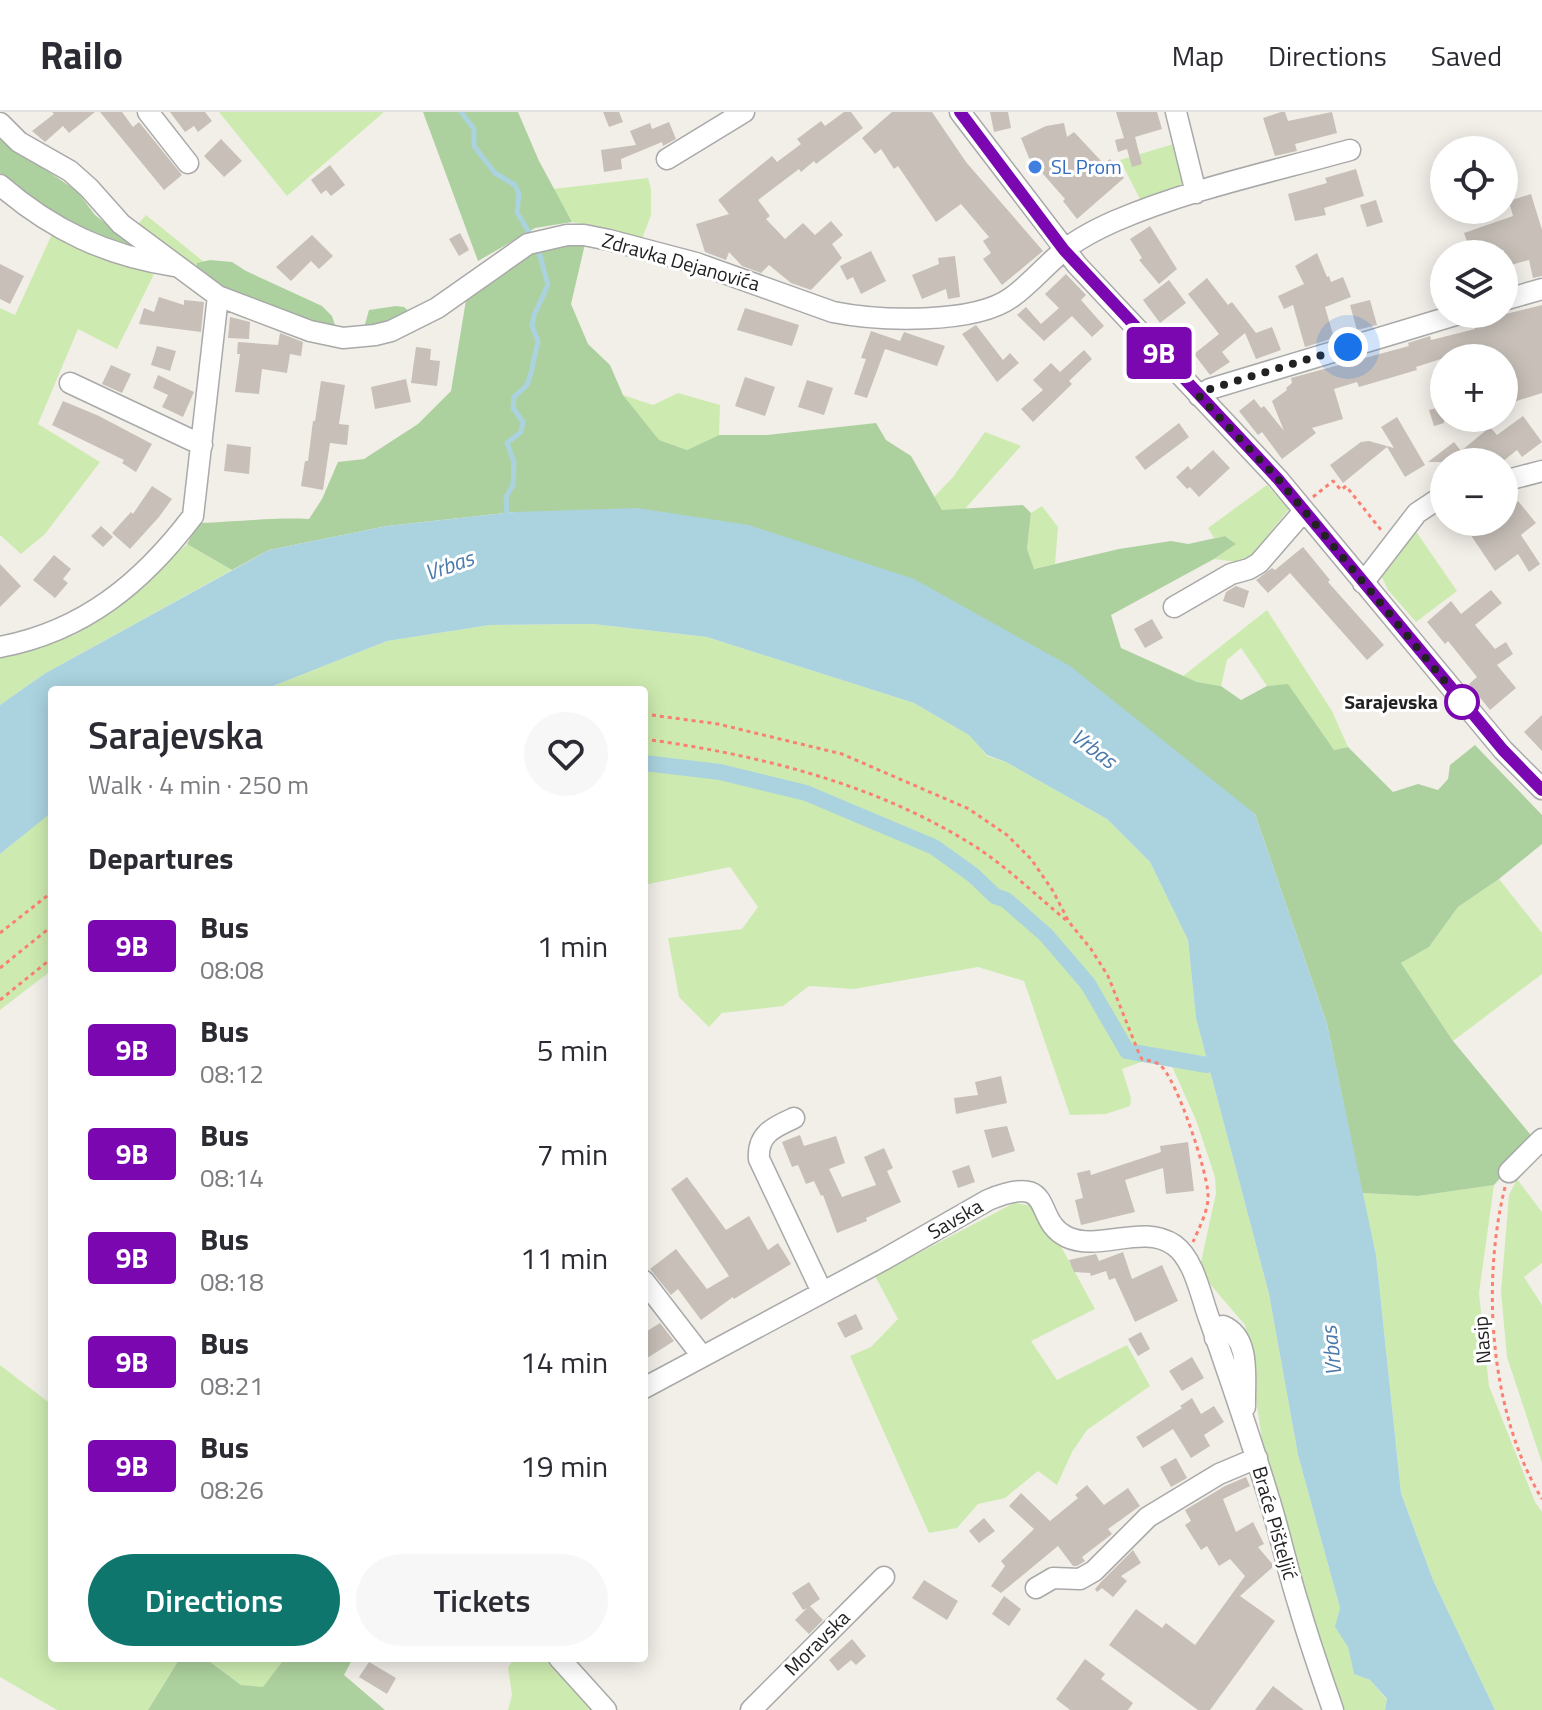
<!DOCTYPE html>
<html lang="en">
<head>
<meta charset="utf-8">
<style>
  :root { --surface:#fff; --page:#f7f7f7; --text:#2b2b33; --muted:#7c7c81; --line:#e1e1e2; --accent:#0f766e }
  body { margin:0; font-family:"Titillium Web",sans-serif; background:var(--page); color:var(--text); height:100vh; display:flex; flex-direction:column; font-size:30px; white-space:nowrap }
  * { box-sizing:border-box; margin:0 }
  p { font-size:26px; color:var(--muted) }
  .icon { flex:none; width:44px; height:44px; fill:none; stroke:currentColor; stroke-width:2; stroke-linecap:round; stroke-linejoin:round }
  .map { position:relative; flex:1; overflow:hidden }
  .details { position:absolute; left:48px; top:574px; width:600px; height:976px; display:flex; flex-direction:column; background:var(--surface); border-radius:8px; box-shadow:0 4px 20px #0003 }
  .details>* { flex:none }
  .badge { padding:0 16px; border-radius:6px; font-size:28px; line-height:52px }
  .controls { position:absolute; left:1430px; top:24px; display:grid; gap:16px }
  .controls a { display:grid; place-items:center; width:88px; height:88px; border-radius:50%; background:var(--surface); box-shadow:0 4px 20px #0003; font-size:40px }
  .you { position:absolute; width:40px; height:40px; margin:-20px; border:6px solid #fff; border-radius:50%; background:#1a73e8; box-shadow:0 0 0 12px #1a73e833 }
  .map>.badge { position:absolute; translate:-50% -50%; box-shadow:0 0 0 4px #fff }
  h2 { padding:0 40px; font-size:30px; line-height:72px }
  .round { display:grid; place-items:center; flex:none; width:84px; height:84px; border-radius:42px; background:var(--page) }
  .headline { display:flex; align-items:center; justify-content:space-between; height:136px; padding:0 40px }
  h1 { font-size:38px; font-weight:600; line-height:60px }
  .action { display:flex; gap:16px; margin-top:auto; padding:16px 40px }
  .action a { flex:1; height:92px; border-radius:48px; background:var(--accent); color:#fff; font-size:32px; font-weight:600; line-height:92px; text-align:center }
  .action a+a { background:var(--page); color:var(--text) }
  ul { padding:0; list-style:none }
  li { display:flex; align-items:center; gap:24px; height:104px; padding:0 40px }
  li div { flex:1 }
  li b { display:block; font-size:30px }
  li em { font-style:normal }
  li .badge { min-width:88px; font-weight:700; text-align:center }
  header { display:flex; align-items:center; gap:48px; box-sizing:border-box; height:112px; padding:0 40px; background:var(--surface); border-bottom:2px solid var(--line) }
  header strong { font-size:38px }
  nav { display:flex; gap:44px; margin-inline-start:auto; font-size:28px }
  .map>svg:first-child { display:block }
  .grass { fill:#cdebb0 }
  .forest { fill:#add19e }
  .water { fill:#aad3df }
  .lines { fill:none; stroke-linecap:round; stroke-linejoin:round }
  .stream { stroke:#aad3df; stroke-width:5 }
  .canal { stroke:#aad3df; stroke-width:16 }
  .building { fill:#c7bfb8 }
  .minor-casing { stroke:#a9a9a9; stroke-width:23 }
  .path { stroke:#fa8072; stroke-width:3; stroke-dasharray:4 4; stroke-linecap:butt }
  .minor { stroke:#fff; stroke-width:20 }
  .line-casing { stroke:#fff; stroke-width:18 }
  .line { stroke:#7b07b0; stroke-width:12 }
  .walk { stroke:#222; stroke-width:8; stroke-dasharray:0 14.4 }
  .shop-dot { fill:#3f7fe0; stroke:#fff; stroke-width:3 }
  .stop-dot { fill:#fff; stroke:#7b07b0; stroke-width:4 }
  .labels { text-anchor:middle; stroke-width:6; stroke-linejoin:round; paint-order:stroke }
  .shop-label { font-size:20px; fill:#366cbe; stroke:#fff; text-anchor:start }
  .street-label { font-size:20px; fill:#222; stroke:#fff }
  .stop-label { font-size:20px; font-weight:bold; fill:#222; stroke:#fff; text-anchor:end }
  .water-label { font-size:22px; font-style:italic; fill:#4a7aab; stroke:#fff }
</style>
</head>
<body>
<header>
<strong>Railo</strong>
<nav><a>Map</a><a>Directions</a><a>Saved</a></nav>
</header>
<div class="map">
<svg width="1542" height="1598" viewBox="0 0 1542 1598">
  <rect width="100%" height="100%" fill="#f2efe9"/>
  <path class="grass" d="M219 0H384L287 84Z
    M1177 31 1185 75 1142 91 1120 48Z
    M648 66 651 77V103L642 127 572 110 553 77Z
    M146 103 204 150 197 152 195 159 134 117Z
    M53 120 124 153 154 162 117 237 78 217 38 312 100 350 45 422 21 442 0 423V196L15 203Z
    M678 281 720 293 719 323 687 338 658 328 623 283 653 293Z
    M985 320 1021 334 964 398H942L934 385 953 365Z
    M1267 373 1289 397 1252 443 1237 450 1214 447 1236 432 1225 424 1214 426 1208 416Z
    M1042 394 1058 415 1055 452 1033 457 1027 437 1031 401Z
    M1413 415 1457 479 1416 510 1388 478 1381 463Z
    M187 432 232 458 44 562 0 593V541L75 523 142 473Z
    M1267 498 1332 599 1348 635 1334 638 1288 573 1267 574 1241 536 1227 548 1221 574 1197 570 1183 564Z
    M593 512 707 525 914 591 970 623 987 644 1006 650 1107 707 1150 750 1188 828 1196 906 1269 1182 1298 1343 1340 1496 1336 1515 1348 1535 1354 1562 1370 1568 1387 1588 1385 1598H1339L1264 1341 1245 1213 1210 1172 1201 1150 1216 1081 1215 1065 1196 1008 1166 941 1122 957 1131 986 1130 994 1106 1002 1070 1003 1024 869 978 855 854 877 809 874 783 894 722 901 709 915 679 885 668 826 742 817 758 795 730 755 644 773V578H263L387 529 490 513Z
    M52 699V858L0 898V742Z
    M1499 767 1542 821V862L1453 929 1401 851 1429 835 1458 795Z
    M1517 1067 1542 1100V1151L1524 1165 1542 1193V1351L1507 1245 1501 1180 1509 1083Z
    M1494 1073 1479 1181 1489 1274 1535 1390 1542 1400V1598H1495L1433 1468 1401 1381 1376 1143 1362 1081 1418 1084Z
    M1014 1091 1028 1093 1046 1107 1095 1197 1031 1229 1057 1268 1127 1233 1150 1274 1087 1318 1072 1340 1057 1373 1038 1359 1005 1386 978 1392 957 1416 929 1421 850 1244 871 1235 898 1207 875 1164Z
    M0 1253 52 1293V1546H180L148 1598H57L0 1565Z
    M205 1546H285L263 1576 241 1573Z
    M514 1546H550L597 1598H508L512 1583 508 1556Z"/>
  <path class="forest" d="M423 0H518L539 49 572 110 535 116 478 149Z
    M0 27 77 79 95 103 141 140C88 128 40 96 0 61Z
    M570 129 585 132 571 192 588 232 610 253 623 283 659 328 687 338 719 323H767L876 311 886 328 911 344 942 398 1023 393 1031 401 1027 437 1034 457 1119 437 1171 429 1188 432 1225 424 1236 432 1214 447 1111 503 1121 536 1197 570 1221 574 1241 588 1267 574 1288 572 1334 638 1348 635 1393 680 1418 672 1438 678 1448 667 1450 653 1475 633 1542 703V732L1499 767 1458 795 1429 835 1401 851 1453 929 1535 1028 1494 1073 1418 1084 1362 1081 1327 912 1255 702 515 400 387 414 269 438 232 458 187 432 199 411C236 410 272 405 309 407L322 387 338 350 364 347 418 312 451 279 466 188 526 142Z
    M210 148 232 150 246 159 322 194 332 204 336 216 224 182 195 159 197 151Z
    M396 194 404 195 411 201 363 219 369 198Z
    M180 1546H205L241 1573 263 1575 285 1546H353L344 1563 385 1598H148Z"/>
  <path class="water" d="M637 396 749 413 914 467 1070 554 1255 702 1327 912 1376 1143 1401 1381 1433 1468 1495 1598H1385L1387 1587 1370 1568 1354 1562 1348 1535 1335 1515 1340 1496 1298 1343 1269 1182 1196 906 1188 828 1150 750 1107 707 1006 650 987 643 969 623 914 591 707 525 593 512 490 513 387 529 263 578H52V700L0 742V593L44 562 269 438 387 414 515 400Z"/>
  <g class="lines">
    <path class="stream" d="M461 0 474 17V34L495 61 515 73 519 82 517 100 533 127
      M507 406 506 385 513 373 514 350 507 331 521 320 523 310 513 296 514 285 527 273 531 261 538 229 532 214 534 203 548 173 538 136"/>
    <path class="canal" d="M644 651 720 660 806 681 934 735 973 763 995 784 1006 788 1046 823 1088 872 1127 939 1207 953"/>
  </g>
  <path class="building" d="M52 0H95L69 21 63 14 45 30 32 19 54 2Z
    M100 0H122L133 15 139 10 182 63 164 78Z
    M170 0H205L212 9 198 20 194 14 185 20Z
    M603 0H619L623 10 609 15Z
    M844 0H851L863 16 816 52 814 49 801 60 799 57 758 88 770 104 766 107 785 127 803 111 815 123 831 109 843 123 832 132 842 146 811 178 791 171 769 153 761 161 742 154 729 140 726 148 705 140 696 112 729 102 718 88 772 44 777 50 801 32 797 27 821 9 825 14Z
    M892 0H932L966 50 1043 139 1002 173 983 147 991 141 983 129 989 125 961 92 936 110 898 54 894 57 881 37 875 42 862 26Z
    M990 0H1008L1011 16 994 20Z
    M1116 0H1157L1162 17 1135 25 1142 52 1132 55 1127 37 1118 40 1115 28 1124 26Z
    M1281 0H1285L1288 9 1332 0 1337 21 1295 32 1297 39 1275 44 1263 6Z
    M669 10 676 27 663 34 662 30 621 47 622 57 604 60 601 38 636 33 630 19 650 11 652 17Z
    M1064 11 1067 25 1074 20 1104 52 1110 47 1124 66 1077 107 1063 89 1065 87 1029 46 1021 26 1046 14Z
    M221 27 242 49 224 65 204 44Z
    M330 53 345 73 331 84 326 78 321 82 311 68Z
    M1356 57 1364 84 1324 96 1326 103 1295 109 1288 82 1327 71 1325 66Z
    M1531 82 1542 118V164L1533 166 1529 148 1504 155V138L1494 142 1490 131 1470 138 1464 121 1513 104 1509 89Z
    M1376 88 1383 110 1367 115 1360 93Z
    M1150 114 1177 157 1159 172 1139 148 1142 146 1130 127Z
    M460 121 469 138 459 144 449 127Z
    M312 123 333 144 319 157 311 149 291 169 276 155Z
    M871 139 886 169 861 182 853 165 847 168 840 154Z
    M1317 141 1327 165 1329 164 1331 170 1343 165 1351 185 1325 195 1334 226 1305 235 1293 193 1284 197 1278 184 1304 172 1295 154Z
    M955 144 960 185 948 187 946 177 922 187 912 163 939 152 938 146Z
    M0 152 24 164 10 192 0 187Z
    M1066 162 1086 183 1081 188 1104 214 1092 225 1072 204 1044 229 1017 203 1026 195 1041 212 1059 196 1045 182Z
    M1207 166 1228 193 1232 190 1256 221 1272 215 1281 238 1256 247 1245 221 1222 240 1230 250 1210 263 1194 242 1219 222 1188 182Z
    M1169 168 1186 191 1160 211 1143 188Z
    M159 185 184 193V188L204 190 201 220 139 212 144 196 154 200Z
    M1370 188 1377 213 1357 218 1350 193Z
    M1542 193V281L1504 293V246H1490L1488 240 1466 246H1444L1416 255 1417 258 1359 275 1357 270 1334 277 1343 307 1312 316 1316 321 1282 347 1262 320 1258 323 1239 299 1254 287 1261 296 1264 294 1284 319 1272 289 1287 278 1286 276 1292 271 1291 266 1409 234 1408 231 1430 224 1431 228 1475 217 1473 210Z
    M745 196 799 213 792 234 737 218Z
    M230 205 250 210 249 227 228 226Z
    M976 213 1003 248 1010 241 1019 251 997 270 962 222Z
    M871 219 900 229 904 220 945 234 937 254 885 237 867 286 854 282 866 247 861 246Z
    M280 221 303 230 301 244 290 242 287 261 262 257 259 282 235 280 240 242H237L238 230 278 233Z
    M157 234 176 239 170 259 151 253Z
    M416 235 431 237 430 248 440 249 437 274 411 271Z
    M1084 238 1092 247 1069 269 1072 272 1033 310 1021 297 1043 278 1033 268 1051 251 1060 260Z
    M111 253 131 262 122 281 102 272Z
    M158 263 194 280 183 305 162 295 168 283 153 276Z
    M745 265 775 275 765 304 735 294Z
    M406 267 411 290 375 297 371 275Z
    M807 268 833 276 824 303 798 295Z
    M321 269 345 273 339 312 349 313 347 333 330 331 323 378 301 374 305 349H308L313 309H315Z
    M63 289 99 304 152 332 136 360 122 351 124 348 52 313Z
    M1444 294V311L1434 314 1429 298Z
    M1523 304 1542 330 1522 345 1517 338 1502 350H1428L1454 330 1461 339 1490 315 1497 323Z
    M1397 305 1425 353 1405 365 1387 335 1343 371 1330 353 1361 330 1369 329 1394 336 1381 315Z
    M1179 311 1189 325 1145 358 1135 345Z
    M227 332 251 335 249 362 224 359Z
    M1213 338 1230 356 1199 385 1190 375 1187 377 1176 365 1188 354 1191 358Z
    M152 374 172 387 159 405 130 437 112 421 131 400 133 402Z
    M1518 389 1536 411 1521 423 1540 452 1529 460 1518 442 1495 459 1462 410H1504V401Z
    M101 414 113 425 103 435 91 424Z
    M1303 435 1330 468 1328 470 1384 533 1367 548 1290 461 1268 481 1256 468 1272 456 1275 458Z
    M54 443 71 457 63 467 68 471 55 486 33 468Z
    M0 452 21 474 0 495Z
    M1236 474 1249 479 1244 496 1223 489 1226 480Z
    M1491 478 1502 491 1475 513 1495 537 1506 530 1513 542 1497 553 1516 576 1490 598 1469 572 1477 565 1448 529 1445 532 1427 510 1451 489 1461 502Z
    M1152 507 1163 526 1145 536 1134 517Z
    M1542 603V639L1524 620Z
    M1001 964 1007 991 956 1002 954 986 978 983 975 970Z
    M1007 1014 1015 1039 992 1046 984 1018Z
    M800 1023 804 1034 836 1024 845 1051 829 1057 842 1085 876 1073 864 1045 884 1036 893 1056 887 1059 901 1090 866 1106 867 1109 837 1121 823 1083 821 1084 814 1069 806 1072 798 1053 792 1055 782 1030Z
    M1188 1030 1194 1079 1166 1082 1163 1056 1125 1068 1135 1100 1081 1113 1075 1088 1083 1086 1077 1061 1090 1058 1091 1063 1161 1040 1160 1034Z
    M969 1053 975 1070 958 1076 952 1059Z
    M687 1065 726 1118 749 1104 768 1138 778 1131 791 1152 734 1187 733 1185 701 1208 678 1177 671 1183 650 1157 676 1137 707 1177 729 1164 671 1077Z
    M1123 1140 1132 1167 1162 1153 1178 1189 1135 1210 1115 1166 1109 1168 1106 1159 1091 1164 1090 1161 1074 1160 1069 1148 1096 1142 1099 1149Z
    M856 1202 863 1217 845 1226 837 1211Z
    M660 1211 674 1229 644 1248V1221Z
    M1141 1220 1150 1237 1138 1244 1128 1227Z
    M1192 1245 1204 1266 1182 1279 1169 1259Z
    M1192 1286 1201 1302 1214 1294 1224 1310 1204 1323 1210 1334 1191 1346 1173 1317 1143 1336 1136 1325 1182 1296 1180 1294Z
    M1176 1346 1187 1366 1171 1375 1160 1355Z
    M1246 1365 1250 1374 1223 1387 1236 1420 1253 1410 1264 1432 1258 1435 1274 1454 1240 1484 1275 1509 1210 1598H1198L1109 1533 1136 1497 1162 1516 1166 1511 1195 1533 1245 1464 1230 1447 1219 1454 1207 1434 1201 1438 1185 1413 1191 1409 1185 1398 1225 1374Z
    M1087 1373 1104 1393 1128 1376 1140 1394 1108 1417 1112 1422 1082 1445 1085 1449 1077 1454H1073L1058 1434 1001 1481 991 1474 1005 1454 1001 1449 1034 1417 1009 1394 1021 1381 1050 1409 1078 1386 1075 1383Z
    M984 1406 995 1419 979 1431 969 1419Z
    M1133 1438 1141 1451 1121 1464 1127 1469 1113 1485 1102 1476 1097 1480 1095 1477 1101 1470Z
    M924 1468 958 1489 947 1508 912 1486Z
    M809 1470 820 1487 810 1494 823 1508 809 1522 795 1508 807 1496 803 1498 792 1481Z
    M1004 1484 1021 1497 1009 1514 992 1502Z
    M852 1527 866 1544 856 1553 851 1548 838 1559 829 1548Z
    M1085 1547 1105 1562 1101 1567 1133 1591 1128 1598H1070L1056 1587Z
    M369 1550 396 1566 387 1582 359 1565Z
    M1273 1574 1304 1598H1255Z"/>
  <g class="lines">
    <g class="minor-casing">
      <path id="minor" d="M148 0 188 51
        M960 0 1077 153 1278 367 1503 638 1542 677
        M1176 0 1196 81
        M0 11 19 30 70 59 89 76 121 112 218 184 310 219 343 226 375 223 391 219 437 196 528 132 567 123H584L609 128 696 151 833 200C878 209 974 213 1012 185 1030 172 1045 154 1062 140 1077 127 1097 117 1115 109 1190 77 1271 60 1350 38
        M667 47 744 0
        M0 73C52 118 107 144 175 154
        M1504 188 1542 177
        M70 271 202 333
        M1199 284 1210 277 1459 202
        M1504 369 1542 359
        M1363 471 1417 401 1444 383
        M1174 495 1231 462 1249 457 1259 451 1304 399
        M0 535C84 519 142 471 193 404L218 184
        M794 1006C774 1015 757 1022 759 1047L822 1180
        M1509 1060 1542 1027
        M644 1169 702 1244
        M1215 1226 1219 1216 1223 1214C1252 1226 1244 1269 1245 1295
        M644 1276 883 1148 988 1088C1058 1059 1031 1108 1067 1125 1099 1140 1143 1111 1174 1133 1195 1148 1201 1186 1210 1209 1232 1272 1254 1336 1273 1400 1282 1431 1289 1463 1299 1494 1309 1529 1321 1563 1333 1598
        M1036 1476 1053 1466 1080 1467 1094 1459 1148 1405 1219 1362 1257 1346
        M559 1546 606 1598
        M751 1598 884 1465"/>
    </g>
    <path class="path" d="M1313 385 1333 369 1341 378 1346 374 1381 418
      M644 602 718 612 842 642 969 697 1007 723 1031 747 1053 779 1069 810 1091 837 1108 864 1140 944 1142 947C1148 949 1155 949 1160 953 1177 967 1207 1059 1208 1082 1209 1098 1199 1116 1193 1130
      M644 627C760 643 877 672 976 735 1008 756 1037 784 1066 808
      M0 821 52 780
      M0 856 52 814
      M0 888 52 846
      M1505 1075C1481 1172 1490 1301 1542 1387"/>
    <use href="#minor" class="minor"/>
  </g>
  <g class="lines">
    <g class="line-casing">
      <path id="line" d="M960 0 1064 138 1278 367 1503 638 1542 678"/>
    </g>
    <use href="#line" class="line"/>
    <path class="walk" d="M1348 235 1210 277 1199 284 1278 367 1467 596 1462 590"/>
  </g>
  <circle class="shop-dot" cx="1035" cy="55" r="8"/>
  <circle class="stop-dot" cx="1462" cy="590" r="16"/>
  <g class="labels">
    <g class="shop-label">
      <text x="1051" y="62">SL Prom</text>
    </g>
    <g class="street-label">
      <text transform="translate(681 150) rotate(16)" y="7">Zdravka Dejanovića</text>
      <text transform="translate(955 1107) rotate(-30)" y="7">Savska</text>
      <text transform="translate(1482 1228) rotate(-94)" y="7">Nasip</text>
      <text transform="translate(1275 1411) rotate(74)" y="7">Braće Pišteljić</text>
      <text transform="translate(817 1531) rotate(-45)" y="7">Moravska</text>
    </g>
    <g class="stop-label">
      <text x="1438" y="597">Sarajevska</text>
    </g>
    <g class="water-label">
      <text transform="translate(449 453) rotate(-19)" y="8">Vrbas</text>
      <text transform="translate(1094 636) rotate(37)" y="8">Vrbas</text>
      <text transform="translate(1331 1239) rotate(-96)" y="8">Vrbas</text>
    </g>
  </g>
</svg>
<div class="controls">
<a><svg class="icon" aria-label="locate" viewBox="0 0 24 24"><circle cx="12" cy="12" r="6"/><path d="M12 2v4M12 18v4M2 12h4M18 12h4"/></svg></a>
<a><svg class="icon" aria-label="layers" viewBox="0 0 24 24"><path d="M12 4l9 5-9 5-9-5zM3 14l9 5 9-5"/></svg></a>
<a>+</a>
<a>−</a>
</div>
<div class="you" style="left:1348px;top:235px"></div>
<b class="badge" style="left:1159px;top:241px;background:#7b07b0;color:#fff">9B</b>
<section class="details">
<div class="headline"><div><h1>Sarajevska</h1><p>Walk · 4 min · 250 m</p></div><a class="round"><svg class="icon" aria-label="heart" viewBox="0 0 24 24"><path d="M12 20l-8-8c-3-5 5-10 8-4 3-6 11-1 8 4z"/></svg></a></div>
<h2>Departures</h2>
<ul>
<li><span class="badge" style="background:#7b07b0;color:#fff">9B</span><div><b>Bus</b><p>08:08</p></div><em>1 min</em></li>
<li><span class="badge" style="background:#7b07b0;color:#fff">9B</span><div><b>Bus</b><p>08:12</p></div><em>5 min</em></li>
<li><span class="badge" style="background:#7b07b0;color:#fff">9B</span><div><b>Bus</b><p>08:14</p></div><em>7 min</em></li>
<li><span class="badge" style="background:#7b07b0;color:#fff">9B</span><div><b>Bus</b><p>08:18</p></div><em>11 min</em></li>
<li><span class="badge" style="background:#7b07b0;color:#fff">9B</span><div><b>Bus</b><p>08:21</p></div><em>14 min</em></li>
<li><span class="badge" style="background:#7b07b0;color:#fff">9B</span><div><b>Bus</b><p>08:26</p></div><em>19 min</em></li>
</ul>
<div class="action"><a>Directions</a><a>Tickets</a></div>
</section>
</div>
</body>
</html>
